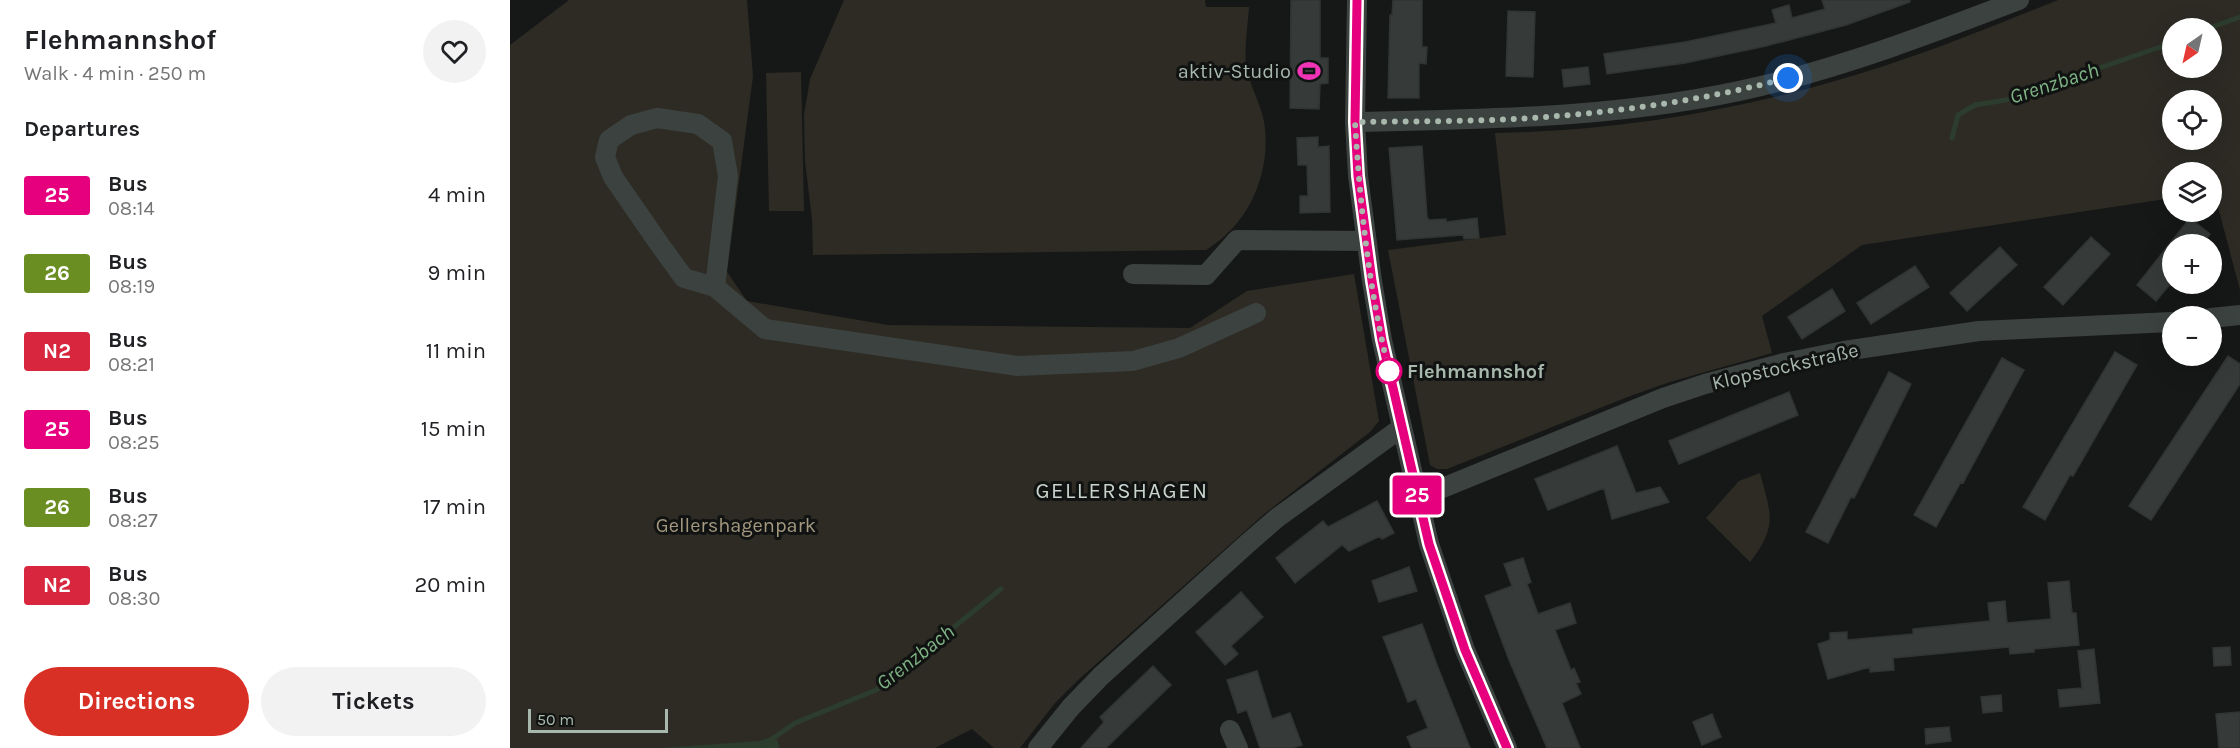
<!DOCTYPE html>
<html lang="en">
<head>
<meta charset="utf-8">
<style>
  :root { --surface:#fff; --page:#f2f2f2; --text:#202124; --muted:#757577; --accent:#d93025 }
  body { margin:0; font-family:Karla,sans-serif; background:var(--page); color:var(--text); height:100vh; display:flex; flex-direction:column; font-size:22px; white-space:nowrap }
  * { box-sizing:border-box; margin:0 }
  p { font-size:20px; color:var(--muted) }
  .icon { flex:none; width:33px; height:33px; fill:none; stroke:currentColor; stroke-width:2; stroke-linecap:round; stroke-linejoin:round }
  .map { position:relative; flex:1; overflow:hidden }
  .details { display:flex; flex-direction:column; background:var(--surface); width:510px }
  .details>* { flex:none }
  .badge { padding:0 12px; border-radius:4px; font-size:21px; line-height:39px }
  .needle { width:39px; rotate:214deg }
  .controls { position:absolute; left:1652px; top:18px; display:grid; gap:12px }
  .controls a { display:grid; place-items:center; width:60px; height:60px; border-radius:50%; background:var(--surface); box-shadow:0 6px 24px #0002; font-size:30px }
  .scale { position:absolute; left:18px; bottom:15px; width:140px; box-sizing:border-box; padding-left:6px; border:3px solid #a8b8ad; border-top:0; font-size:16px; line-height:21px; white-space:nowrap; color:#a8b8ad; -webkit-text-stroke:4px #111312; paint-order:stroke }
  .you { position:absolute; width:30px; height:30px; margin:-15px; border:4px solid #fff; border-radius:50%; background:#1a73e8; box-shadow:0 0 0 9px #1a73e833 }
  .map>.badge { position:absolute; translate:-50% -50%; box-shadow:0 0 0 3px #fff }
  h2 { padding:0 24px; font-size:22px; line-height:54px }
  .round { display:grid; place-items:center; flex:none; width:63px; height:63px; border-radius:32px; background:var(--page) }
  .summary { display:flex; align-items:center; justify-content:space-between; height:102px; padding:0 24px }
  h1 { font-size:28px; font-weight:700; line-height:45px }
  .action { display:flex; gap:12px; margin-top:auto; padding:12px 24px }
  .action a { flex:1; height:69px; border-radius:36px; background:var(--accent); color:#fff; font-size:24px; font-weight:700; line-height:69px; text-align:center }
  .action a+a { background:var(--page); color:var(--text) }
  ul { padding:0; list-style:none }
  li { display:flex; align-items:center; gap:18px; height:78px; padding:0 24px }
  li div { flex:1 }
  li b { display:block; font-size:22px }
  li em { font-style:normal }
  li .badge { min-width:66px; font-weight:700; text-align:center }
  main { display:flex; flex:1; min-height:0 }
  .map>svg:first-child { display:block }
  .green { fill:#2d2b24; fill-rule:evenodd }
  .water { fill:#2c3c2d }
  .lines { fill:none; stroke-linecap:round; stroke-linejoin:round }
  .stream { stroke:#2c3c2d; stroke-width:5 }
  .building { fill:#363a38; stroke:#303432; stroke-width:1.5 }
  .minor { stroke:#3c423f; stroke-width:20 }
  .line-casing { stroke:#fff; stroke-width:14 }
  .line { stroke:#e6007e; stroke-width:9 }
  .walk { stroke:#a8b8ad; stroke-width:6; stroke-dasharray:0 10.8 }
  .stop-dot { fill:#fff; stroke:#e6007e; stroke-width:3 }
  .labels { text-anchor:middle; stroke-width:6; stroke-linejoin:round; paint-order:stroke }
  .poi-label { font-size:20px; fill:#a8b8ad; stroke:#111312; text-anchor:end }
  .street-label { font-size:20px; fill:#a8b8ad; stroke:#111312 }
  .stop-label { font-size:20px; font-weight:bold; fill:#a8b8ad; stroke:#111312; text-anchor:start }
  .park-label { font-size:20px; fill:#a3987f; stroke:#111312 }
  .water-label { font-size:21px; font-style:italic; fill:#7fb385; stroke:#111312 }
  .quarter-label { font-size:22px; letter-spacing:1.5px; fill:#c9d4cd; stroke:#111312 }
</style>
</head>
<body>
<main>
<section class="details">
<div class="summary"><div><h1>Flehmannshof</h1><p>Walk · 4 min · 250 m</p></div><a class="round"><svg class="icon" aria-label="heart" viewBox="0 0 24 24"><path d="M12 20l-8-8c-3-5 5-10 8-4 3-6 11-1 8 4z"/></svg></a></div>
<h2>Departures</h2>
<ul>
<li><span class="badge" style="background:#e6007e;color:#fff">25</span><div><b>Bus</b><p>08:14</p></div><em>4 min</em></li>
<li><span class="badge" style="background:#6b8e23;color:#fff">26</span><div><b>Bus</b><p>08:19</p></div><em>9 min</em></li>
<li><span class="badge" style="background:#d7263d;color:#fff">N2</span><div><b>Bus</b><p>08:21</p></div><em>11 min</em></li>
<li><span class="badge" style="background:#e6007e;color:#fff">25</span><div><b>Bus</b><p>08:25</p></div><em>15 min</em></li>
<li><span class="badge" style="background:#6b8e23;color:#fff">26</span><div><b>Bus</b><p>08:27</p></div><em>17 min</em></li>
<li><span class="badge" style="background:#d7263d;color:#fff">N2</span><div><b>Bus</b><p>08:30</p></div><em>20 min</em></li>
</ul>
<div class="action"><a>Directions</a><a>Tickets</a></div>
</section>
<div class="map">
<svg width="1730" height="748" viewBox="0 0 1730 748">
  <rect width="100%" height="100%" fill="#161817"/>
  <path class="green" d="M59 0H237L243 76 217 272 237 301 378 325 680 328 737 291 844 274 869 421 860 432 753 515 567 681 545 703 510 748H484L462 729 425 748H0V45Z
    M334 0H695L696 7H739C738 24 733 57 737 71 742 91 753 108 755 128 760 176 738 225 696 250L303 255 302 219 295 161 294 115 300 79Z
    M1548 0H1730V290L1704 192H1701V172H1662V198L1352 245 1252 316 1262 353 1160 382 1120 396 937 469H927L920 465 878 250 996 235 985 133C1116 131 1249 107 1374 66 1433 47 1490 23 1548 0ZM1701 28V68H1662V28ZM1701 100V140H1662V100Z
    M291 72 294 211H259L256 73Z
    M1250 473C1261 514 1268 526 1240 562L1196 518 1229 481Z"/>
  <path class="water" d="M265 735 270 748H150L250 741Z"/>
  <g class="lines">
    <path class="stream" d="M1699 28 1730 17
      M1442 138 1448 115 1465 105 1496 100 1662 43
      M249 748 285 723 366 690 491 589"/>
  </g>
  <path class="building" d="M781 0H810V58H818V83L810 84 809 109 780 108Z
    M883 0H912V47H917L916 64 909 63V98H878L880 15H882Z
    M1312 0H1400V2L1336 25 1256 46 1175 63 1097 74 1094 54 1175 42 1266 23 1262 10 1279 5 1282 18 1315 9Z
    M998 11 1025 12 1023 77 996 76Z
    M1078 67 1080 84 1054 87 1052 70Z
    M808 137V147L819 146 820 212 790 213V196H798L797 165H788L787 138Z
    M912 146 917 217 919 220 936 219V222L967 218 969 238 954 239 953 235 887 240 879 148Z
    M1680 218 1700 234 1692 244H1662V282L1646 301 1627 285Z
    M1581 237 1600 254 1553 305 1534 287Z
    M1490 247 1507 265 1457 311 1440 293Z
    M1405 266 1419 287 1361 324 1347 303Z
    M1322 289 1335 311 1292 339 1278 317Z
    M1605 352 1627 365 1563 476 1560 475 1535 520 1513 507Z
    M1718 356 1730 364V384L1641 520 1619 506Z
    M1492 358 1514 370 1453 483 1451 482 1426 527 1404 515Z
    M1379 372 1401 384 1344 498 1341 497 1318 543 1296 532Z
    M1279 392 1288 415 1169 464 1159 441Z
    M1107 446 1126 493 1150 487 1159 502 1102 519 1094 488 1038 510 1025 479Z
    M867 501 884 533 872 539 870 536 839 551 832 545 785 583 766 558 813 521 818 527Z
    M1013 558 1021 582 1017 584 1028 614 1060 603 1066 623 1045 630 1061 670 1064 668 1070 682 1066 683 1071 694 1052 703 1070 748H1037L999 660 975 596 1002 586 994 564Z
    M899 567 907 591 869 602 862 581Z
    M1559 581 1562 613H1566L1569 645 1524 649V652L1500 654 1499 647 1383 658 1384 670 1360 672V667L1318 679 1308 644 1320 640V633L1337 632V640L1403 634V629L1480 621 1478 603 1495 601 1497 623 1541 619 1538 583Z
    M731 592 753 617 721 646 728 654 715 665 686 632Z
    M912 624 927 665 960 748H902L897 737 918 728 906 699 898 702 873 637Z
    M1720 647 1721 665 1704 666 1703 648Z
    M1584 649 1590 703 1550 707 1548 690 1572 688 1568 651Z
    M643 666 661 685 596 748H571L594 722 590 717Z
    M747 671 762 719 780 713 792 745 782 748H750L737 710 728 713 717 680Z
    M1491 695 1492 711 1473 713 1471 697Z
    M1730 712V748H1709L1706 714Z
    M1202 714 1211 737 1192 745 1183 722Z
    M1439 727 1441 741 1416 744 1415 729Z"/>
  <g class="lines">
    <path class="minor" d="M847 0 845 122 848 176 862 281 872 340 919 544 955 650 997 748
      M845 122C981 119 1118 118 1251 86 1339 65 1425 32 1509 0
      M623 274 696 275 727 240 856 241
      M205 287 174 278 150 245 103 177 95 157 99 140 121 125 147 118 188 124 212 141 218 176 205 287 255 329 508 366 623 361 669 348 746 313
      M1701 318 1730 315
      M908 498 1153 398 1195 384 1274 363 1334 351 1469 331 1662 322
      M720 730 728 748
      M528 748 561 707 591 676 737 544 767 518 891 428"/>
  </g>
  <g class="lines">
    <g class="line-casing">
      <path id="line" d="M847 0 845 122 848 176 862 281 872 340 919 544 955 650 997 748"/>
    </g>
    <use href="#line" class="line"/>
    <path class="walk" d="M879 371C859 290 850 205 845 122 912 121 980 122 1047 116 1124 110 1203 98 1278 78"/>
  </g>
  <defs>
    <g id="stadium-bare" transform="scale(1.8)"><path d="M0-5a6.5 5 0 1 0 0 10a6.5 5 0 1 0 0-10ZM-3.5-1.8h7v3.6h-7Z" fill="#f134b6" stroke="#111312" stroke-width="2.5" paint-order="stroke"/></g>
  </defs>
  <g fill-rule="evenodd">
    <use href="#stadium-bare" x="799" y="71"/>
  </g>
  <circle class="stop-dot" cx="879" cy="371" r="12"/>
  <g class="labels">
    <g class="poi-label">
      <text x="781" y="78">aktiv-Studio</text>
    </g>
    <g class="street-label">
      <text transform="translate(1275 366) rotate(-13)" y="7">Klopstockstraße</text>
    </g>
    <g class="stop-label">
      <text x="897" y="378">Flehmannshof</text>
    </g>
    <g class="park-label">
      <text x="226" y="532">Gellershagenpark</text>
    </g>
    <g class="water-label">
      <text transform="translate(1544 83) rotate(-18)" y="7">Grenzbach</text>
      <text transform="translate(405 657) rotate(-38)" y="7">Grenzbach</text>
    </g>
    <g class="quarter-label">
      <text x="612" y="498">GELLERSHAGEN</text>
    </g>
  </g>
</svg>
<div class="controls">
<a><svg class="needle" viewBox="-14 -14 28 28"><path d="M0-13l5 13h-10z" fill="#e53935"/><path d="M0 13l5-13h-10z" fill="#757577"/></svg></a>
<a><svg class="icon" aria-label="locate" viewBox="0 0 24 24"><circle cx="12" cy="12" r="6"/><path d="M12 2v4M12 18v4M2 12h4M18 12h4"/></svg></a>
<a><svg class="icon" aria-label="layers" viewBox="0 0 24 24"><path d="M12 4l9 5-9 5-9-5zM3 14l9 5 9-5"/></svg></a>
<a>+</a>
<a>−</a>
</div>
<div class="scale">50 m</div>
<div class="you" style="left:1278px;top:78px"></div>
<b class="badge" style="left:907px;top:495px;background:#e6007e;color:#fff">25</b>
</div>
</main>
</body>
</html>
